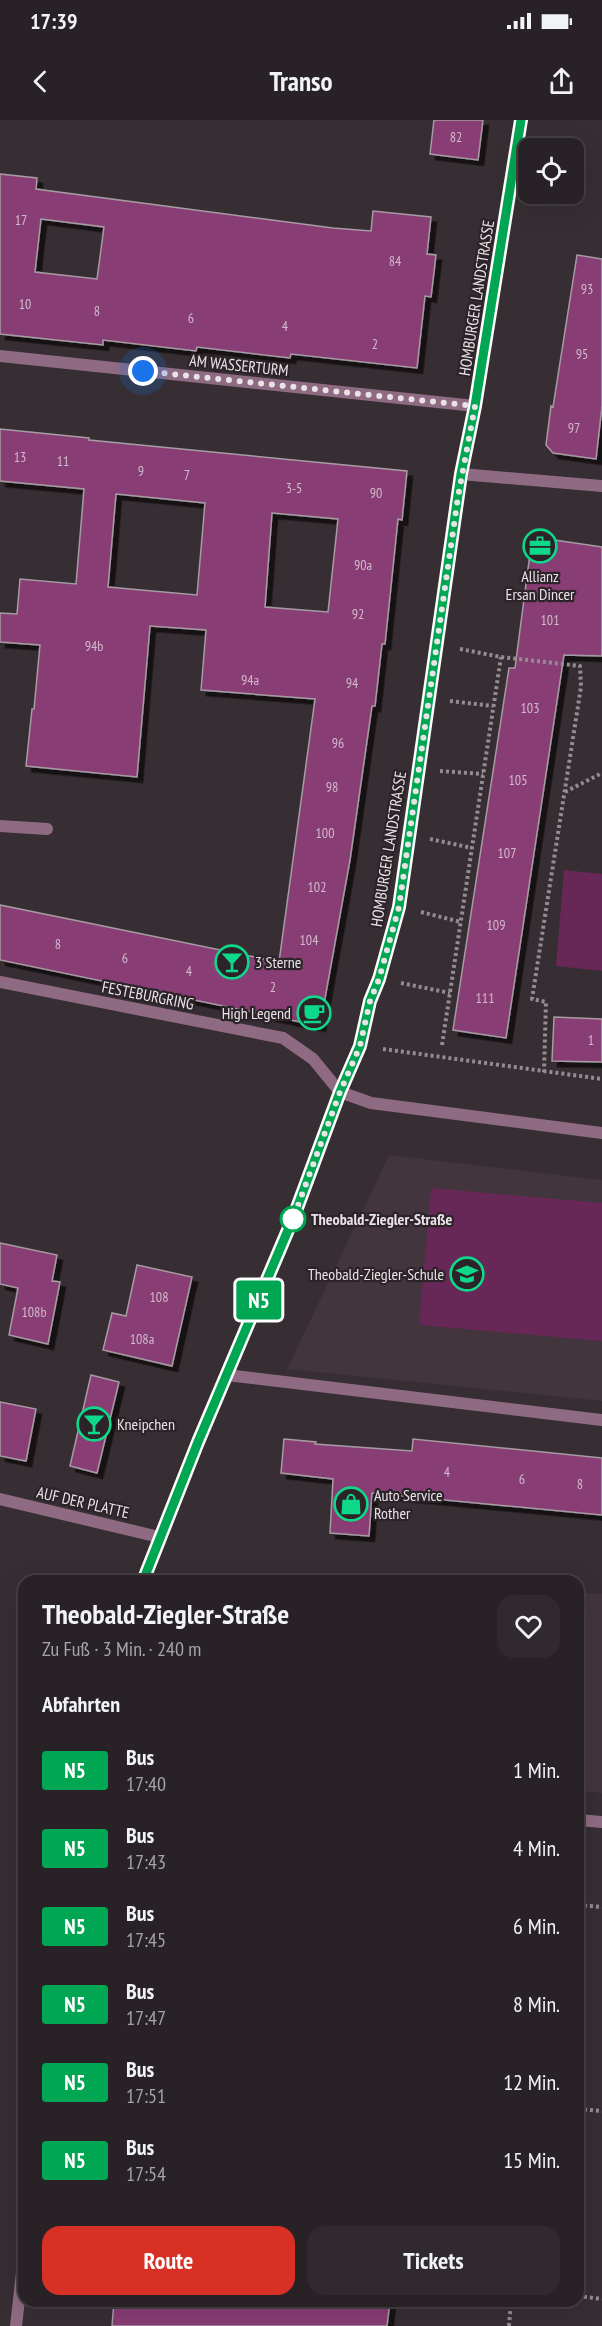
<!DOCTYPE html>
<html lang="de">
<head>
<meta charset="utf-8">
<style>
  :root { --surface:#282226; --page:#302a2e; --text:#f1f3f6; --muted:#a5a4a7; --line:#443f43; --accent:#d93025 }
  body { margin:0; font-family:"PT Sans Narrow",sans-serif; background:var(--page); color:var(--text); height:100vh; display:flex; flex-direction:column; font-size:22px; white-space:nowrap }
  * { box-sizing:border-box; margin:0 }
  p { font-size:20px; color:var(--muted) }
  .icon { flex:none; width:33px; height:33px; fill:none; stroke:currentColor; stroke-width:2; stroke-linecap:round; stroke-linejoin:round }
  .map { position:relative; flex:1; overflow:hidden }
  .details { position:absolute; left:18px; top:1455px; width:566px; height:732px; display:flex; flex-direction:column; background:var(--surface); border-radius:18px; box-shadow:0 6px 24px #0002,0 0 0 2px var(--line) }
  .details>* { flex:none }
  .badge { padding:0 12px; border-radius:4px; font-size:21px; line-height:39px }
  .fabs { position:absolute; left:518px; top:18px; display:grid; gap:12px }
  .fabs a { display:grid; place-items:center; width:66px; height:66px; border-radius:12px; background:var(--surface); box-shadow:0 6px 24px #0002,0 0 0 2px var(--line); font-size:30px }
  .you { position:absolute; width:30px; height:30px; margin:-15px; border:4px solid #fff; border-radius:50%; background:#1a73e8; box-shadow:0 0 0 9px #1a73e833 }
  .map>.badge { position:absolute; translate:-50% -50%; box-shadow:0 0 0 3px #fff }
  h2 { padding:0 24px; font-size:22px; line-height:54px }
  .round { display:grid; place-items:center; flex:none; width:63px; height:63px; border-radius:18px; background:var(--page) }
  .summary { display:flex; align-items:center; justify-content:space-between; height:102px; padding:0 24px }
  h1 { font-size:28px; font-weight:700; line-height:45px }
  .button { display:flex; gap:12px; margin-top:auto; padding:12px 24px }
  .button a { flex:1; height:69px; border-radius:18px; background:var(--accent); color:#fff; font-size:24px; font-weight:700; line-height:69px; text-align:center }
  .button a+a { background:var(--page); color:var(--text) }
  ul { padding:0; list-style:none }
  li { display:flex; align-items:center; gap:18px; height:78px; padding:0 24px }
  li div { flex:1 }
  li b { display:block; font-size:22px }
  li em { font-style:normal }
  li .badge { min-width:66px; font-weight:700; text-align:center }
  .status { display:flex; justify-content:space-between; align-items:center; height:42px; padding:0 30px; background:var(--surface); direction:ltr }
  .status svg { height:16px; fill:currentColor }
  header { display:flex; justify-content:space-between; align-items:center; height:78px; padding:0 24px; background:var(--surface); font-size:27px; font-weight:700 }
  .map>svg:first-child { display:block }
  .built { fill:#42353e }
  .green { fill:#672857 }
  .building { fill:#883e75; stroke:#a69ba2; stroke-width:1.5; fill-rule:evenodd; filter:url(#shadow) }
  .lines { fill:none; stroke-linecap:round; stroke-linejoin:round }
  .path { stroke:#938c91; stroke-width:4; stroke-dasharray:3 3; stroke-linecap:butt }
  .service { stroke:#8e6b83; stroke-width:12 }
  .minor { stroke:#8e6b83; stroke-width:12 }
  .tertiary { stroke:#8e6b83; stroke-width:12 }
  .line-casing { stroke:#fff; stroke-width:14 }
  .line { stroke:#00a651; stroke-width:9 }
  .walk { stroke:#e9e3e7; stroke-width:6; stroke-dasharray:0 10.8 }
  .stop-dot { fill:#fff; stroke:#00a651; stroke-width:3 }
  .labels { text-anchor:middle; stroke-width:4.5; stroke-linejoin:round; paint-order:stroke }
  .number-label { font-size:14px; fill:#d1baca }
  .street-label { font-size:16px; fill:#e9e3e7; stroke:#2c2429 }
  .poi-label { font-size:16px; fill:#e9e3e7; stroke:#2c2429; text-anchor:start }
  .stop-label { font-size:16px; font-weight:bold; fill:#e9e3e7; stroke:#2c2429; text-anchor:start }
</style>
</head>
<body>
<div class="status"><b>17:39</b><svg viewBox="0 0 49 12"><path d="M0 12V9h3v3zM5 12V6h3v6zM10 12V3h3v9zM15 12V0h3v12zM26 1h20v11H26zM47 4h2v5h-2z"/></svg></div>
<header><svg class="icon" aria-label="back" viewBox="0 0 24 24"><path d="M15 5l-7 7 7 7"/></svg>Transo<svg class="icon" aria-label="share" viewBox="0 0 24 24"><path d="M12 15V3M7 8l5-5 5 5M5 13v7h14v-7"/></svg></header>
<div class="map">
<svg width="602" height="2206" viewBox="0 0 602 2206">
  <defs>
    <filter id="shadow"><feDropShadow dx="5.5" dy="5.5" stdDeviation="0" flood-color="#0009"/></filter>
  </defs>
  <rect width="100%" height="100%" fill="#362e33"/>
  <path class="built" d="M389 1035 602 1060V1281L287 1249Z
    M578 1472 602 1474V1673L578 1671Z"/>
  <path class="green" d="M564 750 602 754V851L556 846Z
    M431 1068 602 1083V1221L419 1205Z"/>
  <path class="building" d="M434 0H483L478 40 430 34Z
    M0 54 37 58 36 69 333 108 371 111 373 91 431 97 427 134 436 135 431 177 425 176 417 248 291 234 290 238 197 227 196 231 103 220V225L0 214ZM41 99 104 107 97 159 35 152Z
    M577 135 602 139V286L596 339 553 333 546 325 551 286 553 287Z
    M0 309 89 318V320L407 351 402 400 398 399 385 524H382L375 586H372L350 740 320 906 0 840V785L279 842 315 579 201 570 206 510 150 506 137 657 26 646 32 589H34L40 525 0 522V493L17 494 20 459 76 464 84 369 0 361ZM116 374 205 383 197 475 108 467ZM272 393 338 399 328 492 265 487Z
    M541 418 602 427V536L564 535 506 918 453 910 509 548H515L531 426Z
    M554 897 602 899V942L552 941Z
    M0 1123 57 1135 52 1161 60 1162 48 1224 9 1215 18 1168 0 1164Z
    M137 1145 192 1157 172 1246 103 1230 112 1193 126 1196Z
    M91 1255 119 1262 97 1353 70 1346Z
    M0 1282 36 1289 26 1341 0 1336Z
    M284 1319 316 1322 315 1324 412 1331 413 1319 602 1338V1395L372 1373 369 1416 330 1413 333 1359 281 1353Z
    M114 2181H263L299 2184V2181H390L387 2206H112Z"/>
  <g class="lines">
    <path class="path" d="M460 529 501 537 580 546 581 567 532 879 546 882 544 952
      M450 581 493 586
      M440 651 483 654
      M565 672 602 653
      M430 719 472 728
      M421 792 461 802
      M401 863 450 873
      M442 925 501 537
      M383 929 602 959
      M578 1785 602 1787
      M578 1989 602 1991
      M578 2176 602 2179
      M509 2206 511 2181"/>
    <path class="service" d="M0 706 47 709
      M578 1700 602 1702"/>
    <path class="minor" d="M0 236 475 286
      M461 354 602 366
      M0 862 283 918 313 939 340 972 371 983 602 1013
      M227 1255 602 1300
      M0 1379 159 1417"/>
    <path class="tertiary" d="M143 1461 198 1322 294 1096 340 972 360 926 370 881 379 859 399 787 461 354 475 286 521 0
      M16 2206 24 2135"/>
  </g>
  <g class="lines">
    <g class="line-casing">
      <path id="line" d="M143 1461 198 1322 294 1096 340 972 360 926 370 881 379 859 399 787 461 354 475 286 521 0"/>
    </g>
    <use href="#line" class="line"/>
    <path class="walk" d="M143 251 475 286 458 377 399 787 379 859 370 881 360 926 340 972 293 1099"/>
  </g>
  <defs>
    <g id="office-ring" transform="scale(1.725)"><circle r="9.5" fill="#2c2429" stroke="#0ed98a" stroke-width="1.5"/><path d="M-6-3h4V-5.5h4V-3h4V5H-6ZM-1-4.5V-3h2v-1.5ZM-6 0V1H6V0Z" fill="#0ed98a"/></g>
    <g id="bar-ring" transform="scale(1.725)"><circle r="9.5" fill="#2c2429" stroke="#0ed98a" stroke-width="1.5"/><path d="M-6-5H6L.8 .8V4.5H3.5V6h-7V4.5H-.8V.8Z" fill="#0ed98a"/></g>
    <g id="cafe-ring" transform="scale(1.725)"><circle r="9.5" fill="#2c2429" stroke="#0ed98a" stroke-width="1.5"/><path d="M-5.5-4.5H6V0H3Q3 3.5 0 3.5H-2.5Q-5.5 3.5-5.5 0ZM3-3.2v2h1.7v-2ZM-6 4.5H4V6H-6Z" fill="#0ed98a"/></g>
    <g id="school-ring" transform="scale(1.725)"><circle r="9.5" fill="#2c2429" stroke="#0ed98a" stroke-width="1.5"/><path d="M0-5L7-2L0 1L-7-2ZM-4 1L0 2.5L4 1V4Q0 6-4 4Z" fill="#0ed98a"/></g>
    <g id="shop-ring" transform="scale(1.725)"><circle r="9.5" fill="#2c2429" stroke="#0ed98a" stroke-width="1.5"/><path d="M-5-2.5h2.3a2.7 3.5 0 0 1 5.4 0H5L5.5 6h-11ZM-1.5-2.5h3a1.5 2.3 0 0 0-3 0Z" fill="#0ed98a"/></g>
  </defs>
  <g fill-rule="evenodd">
    <use href="#office-ring" x="540" y="426"/>
    <use href="#bar-ring" x="232" y="842"/>
    <use href="#cafe-ring" x="314" y="893"/>
    <use href="#school-ring" x="467" y="1154"/>
    <use href="#bar-ring" x="94" y="1304"/>
    <use href="#shop-ring" x="351" y="1384"/>
  </g>
  <circle class="stop-dot" cx="293" cy="1099" r="12"/>
  <g class="labels">
    <g class="number-label">
      <text x="456" y="22">82</text>
      <text x="21" y="105">17</text>
      <text x="395" y="146">84</text>
      <text x="587" y="174">93</text>
      <text x="25" y="189">10</text>
      <text x="97" y="196">8</text>
      <text x="191" y="203">6</text>
      <text x="285" y="211">4</text>
      <text x="375" y="229">2</text>
      <text x="582" y="239">95</text>
      <text x="574" y="313">97</text>
      <text x="20" y="342">13</text>
      <text x="63" y="346">11</text>
      <text x="141" y="356">9</text>
      <text x="187" y="360">7</text>
      <text x="294" y="373">3-5</text>
      <text x="376" y="378">90</text>
      <text x="363" y="450">90a</text>
      <text x="358" y="499">92</text>
      <text x="550" y="505">101</text>
      <text x="94" y="531">94b</text>
      <text x="250" y="565">94a</text>
      <text x="352" y="568">94</text>
      <text x="530" y="593">103</text>
      <text x="338" y="628">96</text>
      <text x="518" y="665">105</text>
      <text x="332" y="672">98</text>
      <text x="325" y="718">100</text>
      <text x="507" y="738">107</text>
      <text x="317" y="772">102</text>
      <text x="496" y="810">109</text>
      <text x="309" y="825">104</text>
      <text x="58" y="829">8</text>
      <text x="125" y="843">6</text>
      <text x="189" y="856">4</text>
      <text x="273" y="872">2</text>
      <text x="485" y="883">111</text>
      <text x="591" y="925">1</text>
      <text x="159" y="1182">108</text>
      <text x="34" y="1197">108b</text>
      <text x="142" y="1224">108a</text>
      <text x="447" y="1357">4</text>
      <text x="522" y="1364">6</text>
      <text x="580" y="1369">8</text>
    </g>
    <g class="street-label">
      <text transform="translate(476 178) rotate(-81)" y="6">HOMBURGER LANDSTRASSE</text>
      <text transform="translate(239 245) rotate(6)" y="6">AM WASSERTURM</text>
      <text transform="translate(388 729) rotate(-81)" y="6">HOMBURGER LANDSTRASSE</text>
      <text transform="translate(148 875) rotate(11)" y="6">FESTEBURGRING</text>
      <text transform="translate(83 1382) rotate(13)" y="6">AUF DER PLATTE</text>
    </g>
    <g class="poi-label">
      <text x="540" y="462" text-anchor="middle">Allianz<tspan x="540" dy="18">Ersan Dincer</tspan></text>
      <text x="255" y="848">3 Sterne</text>
      <text x="291" y="899" text-anchor="end">High Legend</text>
      <text x="444" y="1160" text-anchor="end">Theobald-Ziegler-Schule</text>
      <text x="117" y="1310">Kneipchen</text>
      <text x="374" y="1381">Auto Service<tspan x="374" dy="18">Rother</tspan></text>
    </g>
    <g class="stop-label">
      <text x="311" y="1105">Theobald-Ziegler-Straße</text>
    </g>
  </g>
</svg>
<div class="fabs">
<a><svg class="icon" aria-label="locate" viewBox="0 0 24 24"><circle cx="12" cy="12" r="6"/><path d="M12 2v4M12 18v4M2 12h4M18 12h4"/></svg></a>
</div>
<div class="you" style="left:143px;top:251px"></div>
<b class="badge" style="left:259px;top:1180px;background:#00a651;color:#fff">N5</b>
<section class="details">
<div class="summary"><div><h1>Theobald-Ziegler-Straße</h1><p>Zu Fuß · 3 Min. · 240 m</p></div><a class="round"><svg class="icon" aria-label="heart" viewBox="0 0 24 24"><path d="M12 20l-8-8c-3-5 5-10 8-4 3-6 11-1 8 4z"/></svg></a></div>
<h2>Abfahrten</h2>
<ul>
<li><span class="badge" style="background:#00a651;color:#fff">N5</span><div><b>Bus</b><p>17:40</p></div><em>1 Min.</em></li>
<li><span class="badge" style="background:#00a651;color:#fff">N5</span><div><b>Bus</b><p>17:43</p></div><em>4 Min.</em></li>
<li><span class="badge" style="background:#00a651;color:#fff">N5</span><div><b>Bus</b><p>17:45</p></div><em>6 Min.</em></li>
<li><span class="badge" style="background:#00a651;color:#fff">N5</span><div><b>Bus</b><p>17:47</p></div><em>8 Min.</em></li>
<li><span class="badge" style="background:#00a651;color:#fff">N5</span><div><b>Bus</b><p>17:51</p></div><em>12 Min.</em></li>
<li><span class="badge" style="background:#00a651;color:#fff">N5</span><div><b>Bus</b><p>17:54</p></div><em>15 Min.</em></li>
</ul>
<div class="button"><a>Route</a><a>Tickets</a></div>
</section>
</div>
</body>
</html>
